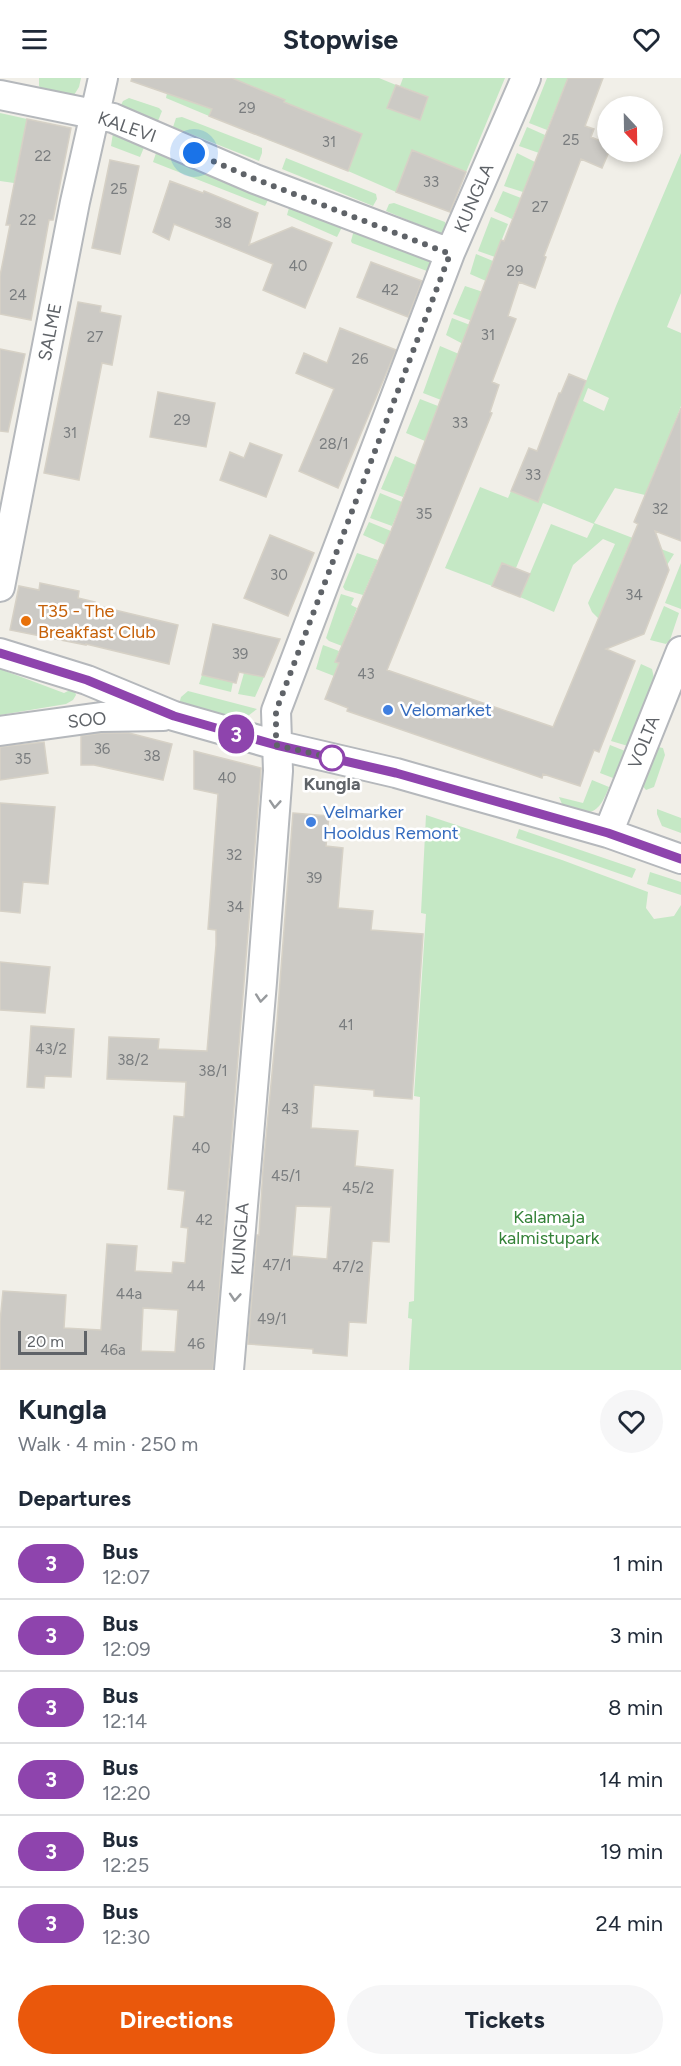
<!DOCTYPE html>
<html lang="en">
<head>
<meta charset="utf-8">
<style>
  :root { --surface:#fff; --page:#f6f6f7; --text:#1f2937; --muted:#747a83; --line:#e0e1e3; --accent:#ea580c }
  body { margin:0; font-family:Figtree,sans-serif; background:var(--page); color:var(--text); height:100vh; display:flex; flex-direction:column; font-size:22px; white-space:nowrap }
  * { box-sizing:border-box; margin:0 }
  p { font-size:20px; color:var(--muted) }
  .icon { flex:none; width:33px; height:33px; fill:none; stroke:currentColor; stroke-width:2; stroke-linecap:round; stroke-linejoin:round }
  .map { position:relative; height:1292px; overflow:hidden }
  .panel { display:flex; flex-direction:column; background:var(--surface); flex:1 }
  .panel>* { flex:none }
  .badge { padding:0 12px; border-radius:20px; font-size:21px; line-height:39px }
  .needle { width:39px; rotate:158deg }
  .tools { position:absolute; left:597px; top:18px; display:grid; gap:12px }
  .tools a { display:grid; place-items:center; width:66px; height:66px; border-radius:50%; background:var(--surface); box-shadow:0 3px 9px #0003; font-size:30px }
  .scale { position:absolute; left:18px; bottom:15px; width:69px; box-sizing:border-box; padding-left:6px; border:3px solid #5f6368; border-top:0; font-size:16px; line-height:21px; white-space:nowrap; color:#5f6368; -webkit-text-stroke:4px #fff; paint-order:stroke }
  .you { position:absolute; width:30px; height:30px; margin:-15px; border:4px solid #fff; border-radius:50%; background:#1a73e8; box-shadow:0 0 0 9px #1a73e833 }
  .map>.badge { position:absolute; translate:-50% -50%; box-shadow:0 0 0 3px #fff }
  h2 { padding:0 18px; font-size:22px; line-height:54px }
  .round { display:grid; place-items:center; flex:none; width:63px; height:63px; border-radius:32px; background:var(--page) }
  .overview { display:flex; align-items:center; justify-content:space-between; height:102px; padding:0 18px }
  h1 { font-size:28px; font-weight:700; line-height:45px }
  .cta { display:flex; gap:12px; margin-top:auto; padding:12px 18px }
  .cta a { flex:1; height:69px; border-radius:36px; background:var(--accent); color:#fff; font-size:24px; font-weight:700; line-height:69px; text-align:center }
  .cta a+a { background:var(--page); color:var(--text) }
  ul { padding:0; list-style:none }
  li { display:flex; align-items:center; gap:18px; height:72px; padding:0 18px; border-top:2px solid var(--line) }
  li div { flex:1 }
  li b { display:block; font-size:22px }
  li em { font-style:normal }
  li .badge { min-width:66px; font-weight:700; text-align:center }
  header { display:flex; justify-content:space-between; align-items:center; height:78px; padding:0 18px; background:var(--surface); font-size:27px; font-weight:700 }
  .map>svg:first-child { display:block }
  .green { fill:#c5e8c5; fill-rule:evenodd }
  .building { fill:#cccac5; stroke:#d6d1c6; stroke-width:1.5; fill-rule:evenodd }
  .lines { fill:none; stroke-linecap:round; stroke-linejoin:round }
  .minor-casing { stroke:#b5b8bc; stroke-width:32 }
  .minor { stroke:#fff; stroke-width:28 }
  .oneway { stroke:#979a9d }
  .line-casing { stroke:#fff; stroke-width:14 }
  .line { stroke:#8e44ad; stroke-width:9 }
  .walk { stroke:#5f6368; stroke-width:6; stroke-dasharray:0 10.8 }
  .food-dot { fill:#e8710a; stroke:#fff; stroke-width:2 }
  .shop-dot { fill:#3f7fe0; stroke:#fff; stroke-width:2 }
  .stop-dot { fill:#fff; stroke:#8e44ad; stroke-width:3 }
  .labels { text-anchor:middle; stroke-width:5; stroke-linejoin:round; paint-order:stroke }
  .number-label { font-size:15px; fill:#7a7d7f }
  .street-label { font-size:18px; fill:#5f6368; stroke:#fff }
  .food-label { font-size:18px; fill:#c56008; stroke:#fff; text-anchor:start }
  .shop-label { font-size:18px; fill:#366cbe; stroke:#fff; text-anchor:start }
  .stop-label { font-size:18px; font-weight:bold; fill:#5f6368; stroke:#fff }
  .park-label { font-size:18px; fill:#348238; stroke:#fff }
</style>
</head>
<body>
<header><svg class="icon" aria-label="menu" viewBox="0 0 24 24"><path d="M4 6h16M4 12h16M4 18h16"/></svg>Stopwise<svg class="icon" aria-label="heart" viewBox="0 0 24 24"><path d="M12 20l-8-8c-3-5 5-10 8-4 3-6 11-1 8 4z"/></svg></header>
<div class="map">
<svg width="681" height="1292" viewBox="0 0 681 1292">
  <rect width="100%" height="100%" fill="#f1efe8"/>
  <path class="green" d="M39 0H81L79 9 74 17 64 19 45 15 39 8Z
    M170 0H224L209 38 166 20Z
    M232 0H379L396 7 387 30 420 42 428 19 400 8 403 0H505L466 94 412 73 396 114 348 93 362 56 311 36 281 66 268 62 284 22Z
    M547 0H568L547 52 529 45Z
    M129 20 159 30 162 33 158 43 121 27 123 23Z
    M0 35 27 41 14 105 0 103Z
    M182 39 262 70V75L259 83 173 49 176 40Z
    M527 49 545 57 539 75 519 68Z
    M113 55 145 67 140 79 111 68Z
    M157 72 270 118 265 128 153 84Z
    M517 75 535 84 523 114 504 108Z
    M681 75V215L667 249 681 255V328L668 362 681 367V383L662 375 645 417 615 410 594 445 674 476 667 487 627 471 599 541 592 534 588 525 615 466 603 461 573 487 554 534 520 519 551 446 587 460 594 446 543 425 516 490 502 485 492 508 445 490 480 409 508 420 511 413 538 424 616 228ZM588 310 609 320 604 333 583 323Z
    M286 80 376 116 377 121 373 128 282 91Z
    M503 113 521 120 512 141 494 133Z
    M394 125 445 144 446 147 441 156 386 133 389 126Z
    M290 126 343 147 337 159 287 137Z
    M491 139 508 146 495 179 478 173Z
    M354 152 432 182 427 193 352 165 351 163Z
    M476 176 493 183 486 203 470 196Z
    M465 208 483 214 472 243 453 236Z
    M452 240 470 247 463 266 446 257Z
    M440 268 459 276 441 322 423 315Z
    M420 321 438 328 425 363 406 355Z
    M395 378 416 387 403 419 381 411Z
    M380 415 402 424 392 448 370 440Z
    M369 444 391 453 385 467 363 457Z
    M357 475 378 482 363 517 345 512 343 509Z
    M681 485V531L665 525Z
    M341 516 354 520 351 527 357 530 342 568 329 563 326 560Z
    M664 528 679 535 670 562 666 566 650 562Z
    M323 567 339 573 335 584 339 585 334 598 316 591Z
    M641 586 652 591 654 600 628 668 611 663Z
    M0 591 64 615 74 610 76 617 73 622 66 626 0 637Z
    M244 595 264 599 255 619 238 616Z
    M202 597 233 604 231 614 199 606Z
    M188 613 257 631 244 641H237L179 626 181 619Z
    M610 667 625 673 613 700 600 695Z
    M658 669 663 670 665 677 654 709 646 712 640 705Z
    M592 702 609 709C599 735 592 738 565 733L559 719 583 725Z
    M657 731 681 740V755L662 748 657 736Z
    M426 737 562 782 648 814 646 830 654 841 674 838 681 827V1292H409L412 1241 408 1240 409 1224 414 1223 420 1019 414 1018 426 836 421 835Z
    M519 751 636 791 632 800 516 760Z
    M650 794 681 804V817L647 806Z"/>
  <path class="building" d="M132 0H232L285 22 284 24 362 56 348 93 209 38 212 31 131 3Z
    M568 0H603L585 48 594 51 591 59 608 66V76L602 90 581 81 544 178 546 179 535 210 519 204 508 238 516 241 492 304 499 307 490 334 492 335 387 592 553 649 638 446 634 444 681 330V463L655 453 669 492 644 556 606 571 635 583 599 674 594 672 580 708 543 696 542 700 347 633 348 630 325 621 339 585 335 584 391 453 501 162 504 163Z
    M396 7 428 19 420 42 387 30Z
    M27 41 71 50 53 142H49L31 242 0 236V198L10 147H6Z
    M412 72 466 94 450 134 396 114Z
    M110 82 139 88 120 176 92 170Z
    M170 103 203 115 204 113 258 135 249 167 292 149 332 165 305 230 263 212 273 186 174 146 169 162 153 154Z
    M371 184 422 203 408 239 357 219Z
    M78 224 101 228 100 234 121 238 112 287 102 285 79 402 44 395Z
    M340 250 396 272 338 410 299 393 334 311 296 295 304 275 327 285Z
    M0 271 25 276 8 354 0 353Z
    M569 296 586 303 538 424 511 413 529 370 537 373 559 315H561Z
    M158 314 215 325 206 369 150 359Z
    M250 365 282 377 266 419 220 402 230 374 244 380Z
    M270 457 314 475 288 538 244 520Z
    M502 485 530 496 520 519 492 508Z
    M40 505 79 513 78 520 95 524 94 527 178 547 169 586 86 566V567L10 552 19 508 39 512Z
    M213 546 280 561 264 599 239 594 236 605 202 597Z
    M102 655H129L172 666 163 702 94 687H81V658Z
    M44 664 48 695 0 702V669Z
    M194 673 261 690V692L213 1292H0V1244L3 1213 66 1217 64 1250 101 1252 107 1166 137 1168 135 1193 172 1195 173 1184 185 1185 188 1150 181 1149 185 1113 168 1111 174 1038 184 1039 186 1004 107 1001 109 959 159 961 158 971 207 973 216 867V852L208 851 218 716 194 711ZM143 1230 178 1232 175 1274 141 1273Z
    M0 725 55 729 48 806 23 804 20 835 0 833Z
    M293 735 329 738 326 768 343 770 338 830 373 833 371 852 423 856 412 1021 374 1018V1012L314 1007 311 1050 358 1053 355 1088 393 1092 389 1164 372 1163 366 1245 349 1244 347 1278 313 1275V1271L248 1266 257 1157H259L263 1091 277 943ZM296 1128 331 1129 327 1181 292 1178Z
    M0 884 50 889 45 935 0 932Z
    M31 948 74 951 71 999 45 998 44 1010 27 1009Z"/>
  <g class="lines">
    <g class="minor-casing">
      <path id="minor" d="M0 17 113 40 255 101 450 175
        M0 509 75 124 103 0
        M0 575 87 602 174 638 276 667 396 695 477 718 608 755 681 781
        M0 653 101 639 163 638
        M608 755 681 573
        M229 1292 262 904 278 693 276 633 450 175 526 0"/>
    </g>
    <use href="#minor" class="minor"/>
  </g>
  <defs><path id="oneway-chevron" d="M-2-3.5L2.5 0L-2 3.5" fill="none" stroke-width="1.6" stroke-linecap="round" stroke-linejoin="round" transform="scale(1.5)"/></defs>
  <g class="oneway">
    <use href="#oneway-chevron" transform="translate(275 726) rotate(94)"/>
    <use href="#oneway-chevron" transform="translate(261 920) rotate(96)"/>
    <use href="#oneway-chevron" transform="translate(235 1219) rotate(94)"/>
  </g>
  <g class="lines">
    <g class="line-casing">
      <path id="line" d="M0 575 87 602 174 638 276 667 396 695 477 718 608 755 681 781"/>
    </g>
    <use href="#line" class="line"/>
    <path class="walk" d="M194 75 255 101 450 176 276 633V667L332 680"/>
  </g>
  <circle class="food-dot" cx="26" cy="543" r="6"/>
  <g class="shop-dot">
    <circle cx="388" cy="632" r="6"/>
    <circle cx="311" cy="744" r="6"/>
  </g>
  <circle class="stop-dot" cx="332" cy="680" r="12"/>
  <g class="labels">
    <g class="number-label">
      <text x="247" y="35">29</text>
      <text x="571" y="67">25</text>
      <text x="329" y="69">31</text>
      <text x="43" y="83">22</text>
      <text x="431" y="109">33</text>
      <text x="119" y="116">25</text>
      <text x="540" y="134">27</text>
      <text x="28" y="147">22</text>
      <text x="223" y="150">38</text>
      <text x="298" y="193">40</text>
      <text x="515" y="198">29</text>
      <text x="390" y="217">42</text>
      <text x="18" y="222">24</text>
      <text x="488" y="262">31</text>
      <text x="95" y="264">27</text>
      <text x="360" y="286">26</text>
      <text x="182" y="347">29</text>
      <text x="460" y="350">33</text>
      <text x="70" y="360">31</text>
      <text x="334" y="371">28/1</text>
      <text x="533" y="402">33</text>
      <text x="660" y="436">32</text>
      <text x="424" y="441">35</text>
      <text x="279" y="502">30</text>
      <text x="634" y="522">34</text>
      <text x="240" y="581">39</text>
      <text x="366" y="601">43</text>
      <text x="102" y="676">36</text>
      <text x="152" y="683">38</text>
      <text x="23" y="686">35</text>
      <text x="227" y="705">40</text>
      <text x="234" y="782">32</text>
      <text x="314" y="805">39</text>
      <text x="235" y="834">34</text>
      <text x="346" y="952">41</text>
      <text x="51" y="976">43/2</text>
      <text x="133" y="987">38/2</text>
      <text x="213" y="998">38/1</text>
      <text x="290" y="1036">43</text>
      <text x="201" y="1075">40</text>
      <text x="286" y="1103">45/1</text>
      <text x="358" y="1115">45/2</text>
      <text x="204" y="1147">42</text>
      <text x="277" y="1192">47/1</text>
      <text x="348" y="1194">47/2</text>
      <text x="196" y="1213">44</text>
      <text x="129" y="1221">44a</text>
      <text x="272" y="1246">49/1</text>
      <text x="196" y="1271">46</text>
      <text x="113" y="1277">46a</text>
    </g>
    <g class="street-label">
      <text transform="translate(127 49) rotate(19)" y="6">KALEVI</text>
      <text transform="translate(474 120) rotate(-67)" y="6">KUNGLA</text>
      <text transform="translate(50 254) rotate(-79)" y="6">SALME</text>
      <text transform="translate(87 642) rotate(-6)" y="6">SOO</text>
      <text transform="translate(644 664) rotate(-68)" y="6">VOLTA</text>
      <text transform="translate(240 1161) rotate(-86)" y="6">KUNGLA</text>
    </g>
    <g class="food-label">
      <text x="38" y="539">T35 - The<tspan x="38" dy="21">Breakfast Club</tspan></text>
    </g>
    <g class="shop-label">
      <text x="400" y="638">Velomarket</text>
      <text x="323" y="740">Velmarker<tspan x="323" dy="21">Hooldus Remont</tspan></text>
    </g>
    <g class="stop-label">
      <text x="332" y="712">Kungla</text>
    </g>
    <g class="park-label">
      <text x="549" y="1145">Kalamaja<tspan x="549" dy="21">kalmistupark</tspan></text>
    </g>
  </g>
</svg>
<div class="tools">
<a><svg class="needle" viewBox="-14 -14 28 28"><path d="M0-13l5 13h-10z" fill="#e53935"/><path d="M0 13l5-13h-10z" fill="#747a83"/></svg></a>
</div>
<div class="scale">20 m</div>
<div class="you" style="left:194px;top:75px"></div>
<b class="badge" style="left:236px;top:656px;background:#8e44ad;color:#fff">3</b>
</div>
<section class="panel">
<div class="overview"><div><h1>Kungla</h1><p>Walk · 4 min · 250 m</p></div><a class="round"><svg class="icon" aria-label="heart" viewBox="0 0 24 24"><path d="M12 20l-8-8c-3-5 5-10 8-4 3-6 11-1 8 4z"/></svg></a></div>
<h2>Departures</h2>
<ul>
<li><span class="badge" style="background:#8e44ad;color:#fff">3</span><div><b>Bus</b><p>12:07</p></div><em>1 min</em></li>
<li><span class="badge" style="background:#8e44ad;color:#fff">3</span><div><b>Bus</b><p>12:09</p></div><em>3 min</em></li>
<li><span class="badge" style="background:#8e44ad;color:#fff">3</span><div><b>Bus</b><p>12:14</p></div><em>8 min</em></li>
<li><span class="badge" style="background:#8e44ad;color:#fff">3</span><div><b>Bus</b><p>12:20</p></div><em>14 min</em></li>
<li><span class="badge" style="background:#8e44ad;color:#fff">3</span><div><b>Bus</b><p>12:25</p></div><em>19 min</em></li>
<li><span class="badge" style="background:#8e44ad;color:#fff">3</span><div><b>Bus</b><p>12:30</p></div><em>24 min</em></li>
</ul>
<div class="cta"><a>Directions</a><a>Tickets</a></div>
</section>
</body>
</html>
